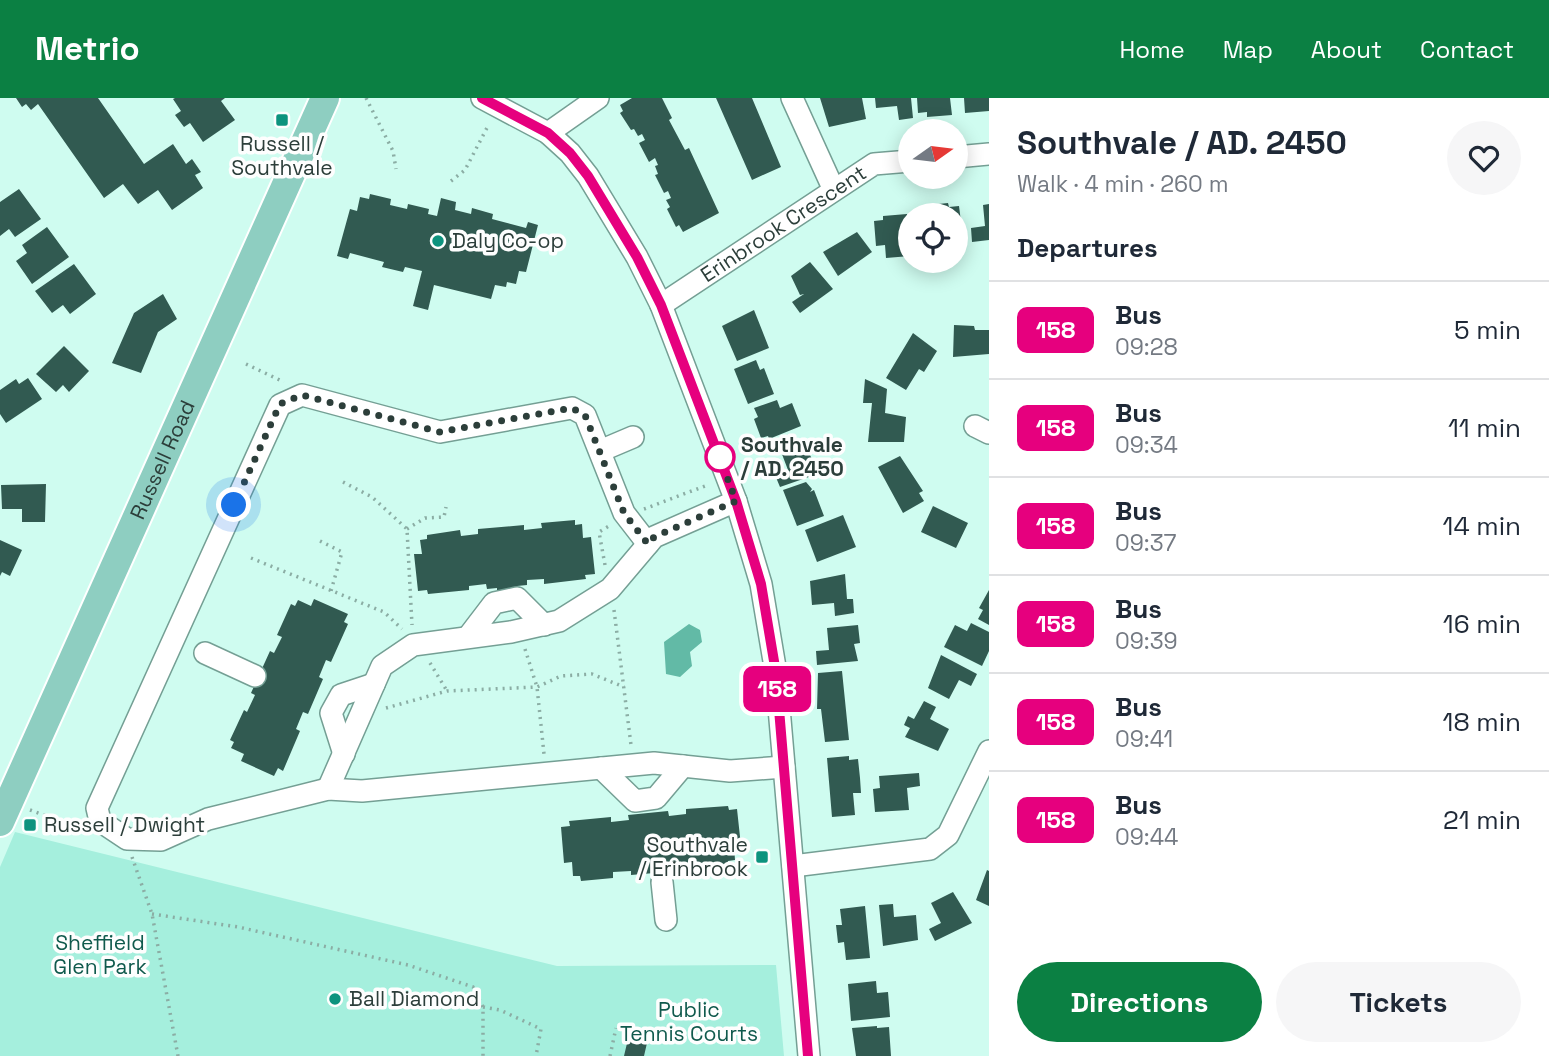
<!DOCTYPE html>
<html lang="en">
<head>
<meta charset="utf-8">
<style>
  :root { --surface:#fff; --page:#f6f6f7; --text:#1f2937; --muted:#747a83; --line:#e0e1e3; --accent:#0b8043 }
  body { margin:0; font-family:"Space Grotesk",sans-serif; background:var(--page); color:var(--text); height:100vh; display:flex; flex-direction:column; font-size:26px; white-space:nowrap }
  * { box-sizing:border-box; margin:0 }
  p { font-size:23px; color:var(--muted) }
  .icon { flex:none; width:38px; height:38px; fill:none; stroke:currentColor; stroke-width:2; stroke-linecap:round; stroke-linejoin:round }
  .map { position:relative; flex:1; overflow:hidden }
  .sheet { display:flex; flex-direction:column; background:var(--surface); width:560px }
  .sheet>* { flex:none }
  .badge { padding:0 14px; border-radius:10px; font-size:24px; line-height:46px }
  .needle { width:46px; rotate:76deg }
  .tools { position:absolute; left:898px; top:21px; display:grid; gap:14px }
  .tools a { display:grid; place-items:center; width:70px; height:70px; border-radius:50%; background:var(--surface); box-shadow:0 4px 18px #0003; font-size:35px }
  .you { position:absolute; width:35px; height:35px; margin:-18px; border:5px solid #fff; border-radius:50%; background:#1a73e8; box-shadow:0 0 0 10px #1a73e833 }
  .map>.badge { position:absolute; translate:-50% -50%; box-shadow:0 0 0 4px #fff }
  h2 { padding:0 28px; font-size:26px; line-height:63px }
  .round { display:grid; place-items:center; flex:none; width:74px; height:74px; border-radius:37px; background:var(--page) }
  .headline { display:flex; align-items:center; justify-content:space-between; height:119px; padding:0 28px }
  h1 { font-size:33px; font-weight:800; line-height:52px }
  .cta { display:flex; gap:14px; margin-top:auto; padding:14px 28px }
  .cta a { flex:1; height:80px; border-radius:42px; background:var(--accent); color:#fff; font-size:28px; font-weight:800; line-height:80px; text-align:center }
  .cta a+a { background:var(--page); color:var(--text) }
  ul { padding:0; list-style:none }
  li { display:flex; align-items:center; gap:21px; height:98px; padding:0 28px; border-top:2px solid var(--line) }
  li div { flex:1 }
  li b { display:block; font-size:26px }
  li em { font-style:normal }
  li .badge { min-width:77px; font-weight:700; text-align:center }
  header { display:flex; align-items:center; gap:42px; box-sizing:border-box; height:98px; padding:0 35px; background:var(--accent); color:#fff }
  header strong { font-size:33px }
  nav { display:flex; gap:38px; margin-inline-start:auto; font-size:24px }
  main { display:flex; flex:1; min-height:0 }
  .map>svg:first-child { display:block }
  .green { fill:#a5efdd }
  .water { fill:#62baa6 }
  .building { fill:#315a51 }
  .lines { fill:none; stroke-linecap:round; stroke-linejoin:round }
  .minor-casing { stroke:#749f94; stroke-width:24 }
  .major-casing { stroke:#fff; stroke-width:32 }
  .path { stroke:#8bada4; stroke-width:3.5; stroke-dasharray:2 5; stroke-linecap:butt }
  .minor { stroke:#fff; stroke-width:21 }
  .major { stroke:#8ecec1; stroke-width:28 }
  .line-casing { stroke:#fff; stroke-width:16 }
  .line { stroke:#e6007e; stroke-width:10 }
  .walk { stroke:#2c3e3a; stroke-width:7; stroke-dasharray:0 12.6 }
  .poi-dot { fill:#0d937e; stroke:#fefefe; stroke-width:2.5 }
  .stop-dot { fill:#fff; stroke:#e6007e; stroke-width:3.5 }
  .labels { text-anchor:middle; stroke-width:7; stroke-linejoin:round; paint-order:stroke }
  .poi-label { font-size:21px; fill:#2c3e3a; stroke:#fefefe; text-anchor:start }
  .street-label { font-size:21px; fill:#2c3e3a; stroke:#fefefe }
  .stop-label { font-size:21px; font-weight:bold; fill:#2c3e3a; stroke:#fefefe; text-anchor:start }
  .park-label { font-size:21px; fill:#105a4d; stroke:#fefefe }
</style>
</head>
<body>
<header>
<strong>Metrio</strong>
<nav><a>Home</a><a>Map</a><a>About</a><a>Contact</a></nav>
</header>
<main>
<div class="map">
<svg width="989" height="958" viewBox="0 0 989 958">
  <rect width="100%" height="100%" fill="#cffcf0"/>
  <path class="green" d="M15 734 557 868 776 867 784 958H0V769Z"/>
  <path class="water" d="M689 526 700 532 702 544 690 554 692 568 680 579 666 576 664 544Z"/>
  <path class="building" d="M16 0H98L144 66 173 46 186 66 192 61 201 74 195 77 203 90 172 112 158 92 138 106 123 86 104 100 38 6 31 12 26 6 22 9Z
    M175 0H225L221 3 235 22 203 44 190 25 184 29 175 17 181 13 173 1Z
    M632 0H662L672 20 669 22 685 52 689 50 719 115 683 134 679 127 676 129 667 111 670 109 666 102 671 100 668 93 664 95 655 77 658 76 655 68 658 67 655 60 649 64 639 45 645 42 642 36 638 38 634 31 631 32 620 15 623 13 620 7Z
    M716 0H752L781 69 752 82Z
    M820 0H862L866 21 829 29Z
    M875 0H911L913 20 899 22 897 8 876 10Z
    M917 0H950L952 17 927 19V14L918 15Z
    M964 0H989V13L965 15Z
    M19 91 41 121 15 139 9 131 0 138V104Z
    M370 96 391 101 390 107 407 111 408 106 429 111 428 116 437 118 441 100 456 104 455 112 471 116 472 110 493 116 492 121 526 130 528 124 538 127 526 174 519 173 516 186 507 184 506 189 495 187 491 201 434 187 428 212 413 208 422 173 405 169 403 174 382 169 384 164 350 155 348 161 337 158 350 111 357 113 360 99 369 101Z
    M948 105 949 109 959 108 962 132 956 133V117H919L918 112 929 111V107Z
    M989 106V142L972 144 971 130 985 128 983 107Z
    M907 116 910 158 886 160 885 147 876 148 874 123 883 122V118Z
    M47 129 69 159 32 186 16 163 27 155 22 147Z
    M857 134 872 154 838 178 823 154Z
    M810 164 833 191 800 215 792 204 804 196 800 197 791 178Z
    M74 166 96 196 70 216 63 207 52 215 35 193Z
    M163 196 177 221 158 234 141 275 112 265 134 215Z
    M754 212 769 250 737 263 722 228Z
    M954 227 974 228 975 232H989V256L953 259Z
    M913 235 937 253 924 274 919 271 906 292 886 280Z
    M64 248 89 273 69 294 63 287 56 294 36 276Z
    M756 262 760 272 764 270 774 296 748 306 734 271Z
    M28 280 42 301 6 325 0 316V292L16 281 19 286Z
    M865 281 887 291 885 315 906 319 904 344H868L872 305H863Z
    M777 302 780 310 792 305 801 328 769 341 768 338 761 340 754 321 758 319 754 310Z
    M803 342 817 372 824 369 826 373 780 389 775 377 788 372 780 351Z
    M900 358 923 393 919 395 924 403 903 415 878 369Z
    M806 384 812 391 810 394 814 392 824 418 797 428 783 392Z
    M46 386 45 424H22V411H2L1 387Z
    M933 408 968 425 956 450 921 434Z
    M843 417 856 449 817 464 805 432Z
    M575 422V427L582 426 583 440 591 439 595 476 585 477 586 481 544 486V481L527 482V487L517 488V493L497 495V490L487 491 486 486 469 488V492L428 496 427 492 418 493 414 456H422L420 442 427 441V437L460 432 461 438 478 436V431L524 427V432L542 430 541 425Z
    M0 442 22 452 10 478 2 474 0 478Z
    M845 476 847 501H853L854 515 835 518 834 505 812 507 810 483Z
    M989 492V527L978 521 983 512 979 510Z
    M314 501 348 516 344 524 348 526 331 564 326 562 319 579 323 581 308 616 303 614 296 631 300 633 283 673 278 670 274 678 241 663 244 656 231 650 234 644 230 642 244 612 247 614 255 597 251 595 270 553 274 555 282 539 277 537 291 506 295 508 298 502 311 508Z
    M971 525 989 534V553L982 568 944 549 955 527 967 533Z
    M858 527 860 545 854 546 858 563 817 567 816 553 829 552 827 530Z
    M941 557 977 576 971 588 959 582 949 601 928 590Z
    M842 573 849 642 825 644 821 611H817L818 575Z
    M924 603 936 609 930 621 949 631 938 653 905 639 910 630 904 627 908 618 914 621Z
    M849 658V662L858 661 860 680 861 695H853L855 717 832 719 827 660Z
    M919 675 920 688 907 690 909 712 875 714 873 691 880 690 879 678Z
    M728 708 729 712 737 711 741 748H734L735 762 728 763V768L696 771V766L677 768 678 773 631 777V773L613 774V780L581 783 580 778H573L572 764 564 765 561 729 570 728 569 723 611 719V724L629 722 628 717 668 713 669 718 686 716V711Z
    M987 772 989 773V808L976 802Z
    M953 794 972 825 935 843 929 831 941 825 931 805Z
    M893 806 894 819 916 817 918 842 883 848 879 807Z
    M865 808 870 860 846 862 844 844 838 845 836 827H842L840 811Z
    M876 883 877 895 888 894 890 919 851 923 848 886Z
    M877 928V930L889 929 891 958H856L852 930Z
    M628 941 647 945 644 958H624Z"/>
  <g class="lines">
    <g class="minor-casing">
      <g id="minor">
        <path d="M482 0 548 35 570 55 588 78 637 159 661 207 736 403 761 486 776 575 809 958"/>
        <path d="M792 0 833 90"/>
        <path d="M548 35 598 0"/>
        <path d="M956 59 989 56"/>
        <path id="s1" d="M661 207 874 66 910 63"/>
        <path d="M975 328 989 335"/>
        <path d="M600 353 633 339"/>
        <path d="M648 446 624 415 585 317 572 310 440 334 302 297 280 307 97 710 100 723 127 741 161 742 208 721 328 691 362 693 654 665 730 673 784 669"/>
        <path d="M468 539 494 505 517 500 544 527"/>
        <path d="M205 555 255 578"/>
        <path d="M344 656 331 615 341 597 374 586"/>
        <path d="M601 670 635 703 656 700 683 668"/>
        <path d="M328 691 382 568 413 547 511 534 559 523 610 491 654 439 736 403"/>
        <path d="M793 768 930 751 948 737 989 653"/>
        <path d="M662 784 666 822"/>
      </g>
    </g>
    <g class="major-casing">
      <g id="major">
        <path id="s2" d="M0 724 325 0"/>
      </g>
    </g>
    <path class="path" d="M366 0 393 53 396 71
      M451 83 465 72 489 26
      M246 266 284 284
      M343 384 372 399 407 431 412 527
      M644 411 705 388
      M407 431 425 420 444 419 446 409
      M320 443 342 454 331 493
      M251 460 384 514 402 531
      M605 467 599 434 609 428
      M614 512 631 647
      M525 551 537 589 544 656
      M430 565 447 593
      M386 610 447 593 537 589 561 578 592 576 624 589
      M30 712 82 731
      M132 759 152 816 178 958
      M152 816 238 829 408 867 473 889 483 909V958
      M483 909 500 912 541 931 536 958
      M610 958 616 930"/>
    <use href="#minor" class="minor"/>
    <use href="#major" class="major"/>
  </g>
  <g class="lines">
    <g class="line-casing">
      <path id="line" d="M482 0 548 35 570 55 588 78 637 159 661 207 736 403 761 486 776 575 808 958"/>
    </g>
    <use href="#line" class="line"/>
    <path class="walk" d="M234 407 280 306 302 297 440 334 572 310 585 317 624 415 648 446 654 439 736 403 715 347 720 359"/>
  </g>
  <g class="poi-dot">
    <rect x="275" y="15" width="14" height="14" rx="3.5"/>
    <circle cx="438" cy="143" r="7"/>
    <rect x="23" y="720" width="14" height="14" rx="3.5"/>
    <rect x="755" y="752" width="14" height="14" rx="3.5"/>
    <circle cx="335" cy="901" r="7"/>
  </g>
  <circle class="stop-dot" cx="720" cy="359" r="14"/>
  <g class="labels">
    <g class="poi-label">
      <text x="282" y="53" text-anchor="middle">Russell /<tspan x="282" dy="24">Southvale</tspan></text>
      <text x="452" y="150">Daly Co-op</text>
      <text x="44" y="734">Russell / Dwight</text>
      <text x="748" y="754" text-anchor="end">Southvale<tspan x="748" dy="24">/ Erinbrook</tspan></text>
      <text x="349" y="908">Ball Diamond</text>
    </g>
    <g class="street-label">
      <text dy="7" stroke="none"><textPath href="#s1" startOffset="147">Erinbrook Crescent</textPath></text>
      <text dy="7" stroke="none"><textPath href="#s2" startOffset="397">Russell Road</textPath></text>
    </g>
    <g class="stop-label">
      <text x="741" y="354">Southvale<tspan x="741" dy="24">/ AD. 2450</tspan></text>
    </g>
    <g class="park-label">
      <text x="100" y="852">Sheffield<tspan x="100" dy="24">Glen Park</tspan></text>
      <text x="689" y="919">Public<tspan x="689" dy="24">Tennis Courts</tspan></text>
    </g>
  </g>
</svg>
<div class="tools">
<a><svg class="needle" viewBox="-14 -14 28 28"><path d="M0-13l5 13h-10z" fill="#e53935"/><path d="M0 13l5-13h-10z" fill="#747a83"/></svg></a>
<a><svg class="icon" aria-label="locate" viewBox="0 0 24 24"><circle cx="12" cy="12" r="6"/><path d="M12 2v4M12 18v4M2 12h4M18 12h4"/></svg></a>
</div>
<div class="you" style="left:234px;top:407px"></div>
<b class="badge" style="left:777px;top:591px;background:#e6007e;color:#fff">158</b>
</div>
<section class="sheet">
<div class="headline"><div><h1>Southvale / AD. 2450</h1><p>Walk · 4 min · 260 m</p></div><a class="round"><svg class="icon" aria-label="heart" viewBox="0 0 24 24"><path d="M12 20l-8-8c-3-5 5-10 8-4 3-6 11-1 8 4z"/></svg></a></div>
<h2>Departures</h2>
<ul>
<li><span class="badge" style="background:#e6007e;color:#fff">158</span><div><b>Bus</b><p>09:28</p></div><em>5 min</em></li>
<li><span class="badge" style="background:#e6007e;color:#fff">158</span><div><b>Bus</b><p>09:34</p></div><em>11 min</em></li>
<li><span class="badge" style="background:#e6007e;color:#fff">158</span><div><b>Bus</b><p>09:37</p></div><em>14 min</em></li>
<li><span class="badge" style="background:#e6007e;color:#fff">158</span><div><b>Bus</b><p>09:39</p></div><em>16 min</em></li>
<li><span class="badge" style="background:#e6007e;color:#fff">158</span><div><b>Bus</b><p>09:41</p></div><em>18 min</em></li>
<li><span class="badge" style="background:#e6007e;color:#fff">158</span><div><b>Bus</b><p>09:44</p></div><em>21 min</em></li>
</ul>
<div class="cta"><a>Directions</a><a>Tickets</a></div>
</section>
</main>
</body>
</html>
